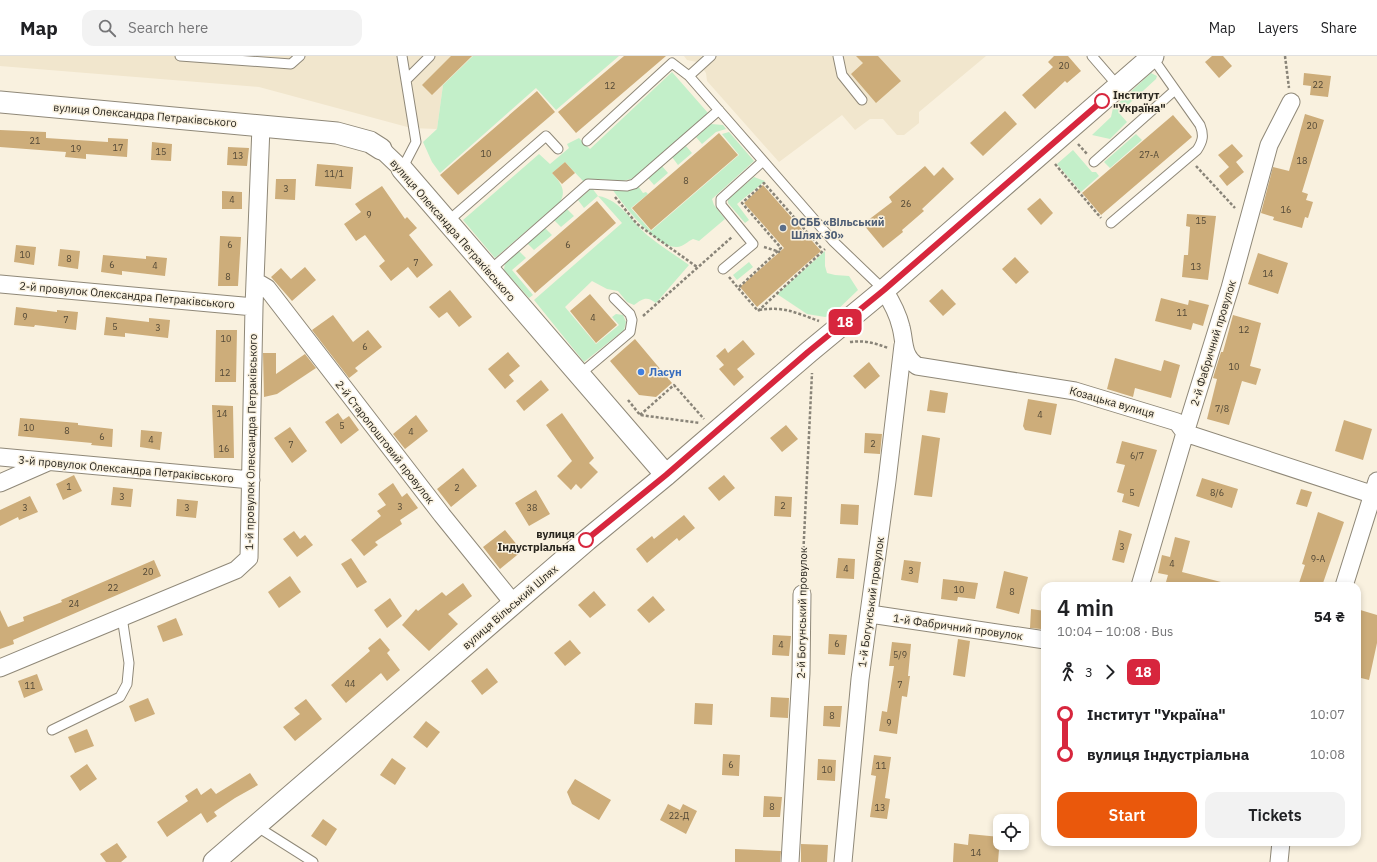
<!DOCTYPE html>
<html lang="en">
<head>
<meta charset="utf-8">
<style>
  :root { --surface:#fff; --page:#f2f2f2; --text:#202124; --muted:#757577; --line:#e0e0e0; --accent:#ea580c }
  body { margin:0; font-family:"IBM Plex Sans",sans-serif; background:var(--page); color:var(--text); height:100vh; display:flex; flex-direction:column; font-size:15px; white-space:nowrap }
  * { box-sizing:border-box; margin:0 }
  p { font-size:13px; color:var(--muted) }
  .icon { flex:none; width:22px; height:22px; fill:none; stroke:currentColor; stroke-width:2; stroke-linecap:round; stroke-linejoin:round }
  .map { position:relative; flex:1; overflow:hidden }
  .side { position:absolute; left:1041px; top:526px; width:320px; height:264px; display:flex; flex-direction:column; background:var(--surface); border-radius:12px; box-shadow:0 2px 6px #0003 }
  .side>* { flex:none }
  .badge { padding:0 8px; border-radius:6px; font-size:14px; line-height:26px }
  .fabs { position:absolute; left:993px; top:758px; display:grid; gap:8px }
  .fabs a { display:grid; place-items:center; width:36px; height:36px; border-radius:8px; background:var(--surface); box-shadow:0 2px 6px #0003; font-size:20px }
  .map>.badge { position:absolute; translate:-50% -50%; box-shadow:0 0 0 2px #fff }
  .legs { display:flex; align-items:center; gap:6px; height:44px; padding:0 16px; font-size:13px }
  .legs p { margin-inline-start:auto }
  .overview { display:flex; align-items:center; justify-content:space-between; height:68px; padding:0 16px }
  h1 { font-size:22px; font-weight:600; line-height:30px }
  .action { display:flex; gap:8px; margin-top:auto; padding:8px 16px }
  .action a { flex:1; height:46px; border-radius:12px; background:var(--accent); color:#fff; font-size:16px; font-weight:600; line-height:46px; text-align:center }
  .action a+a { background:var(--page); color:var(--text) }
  ul { padding:0 16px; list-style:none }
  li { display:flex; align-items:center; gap:14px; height:40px; font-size:15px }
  li i { display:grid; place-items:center; width:6px; height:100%; margin:0 5px; background:currentColor }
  li i::after { content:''; width:10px; height:10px; margin:-5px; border:3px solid; border-radius:50%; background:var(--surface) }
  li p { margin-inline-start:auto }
  li:first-child i { background:linear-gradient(#0000 50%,currentColor 0) }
  li:last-child i { background:linear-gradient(currentColor 50%,#0000 0) }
  header { display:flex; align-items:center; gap:24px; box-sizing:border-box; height:56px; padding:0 20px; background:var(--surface); border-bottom:1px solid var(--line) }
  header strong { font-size:19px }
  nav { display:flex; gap:22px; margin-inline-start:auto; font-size:14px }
  .search { width:280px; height:36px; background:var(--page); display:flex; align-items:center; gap:10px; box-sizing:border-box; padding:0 14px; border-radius:12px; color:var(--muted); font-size:15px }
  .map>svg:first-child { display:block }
  .built { fill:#f1e6cd }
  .green { fill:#c3efc9 }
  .building { fill:#cdad7a }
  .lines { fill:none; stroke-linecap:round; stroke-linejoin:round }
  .service-casing { stroke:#8f8878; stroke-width:11 }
  .minor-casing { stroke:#8f8878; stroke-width:19 }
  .tertiary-casing { stroke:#8f8878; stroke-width:23 }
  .path { stroke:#898478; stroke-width:2.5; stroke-dasharray:3 2; stroke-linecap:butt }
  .service { stroke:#fff; stroke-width:9 }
  .minor { stroke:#fff; stroke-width:17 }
  .tertiary { stroke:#fff; stroke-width:21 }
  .line-1-casing { stroke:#fff; stroke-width:9 }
  .line-1 { stroke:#d7263d; stroke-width:6 }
  .stop-1-dot { fill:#fff; stroke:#d7263d; stroke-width:2 }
  .service-dot { fill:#5c6f8a; stroke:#f9f1df; stroke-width:1.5 }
  .shop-dot { fill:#3f7fe0; stroke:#f9f1df; stroke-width:1.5 }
  .labels { text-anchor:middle; stroke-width:3; stroke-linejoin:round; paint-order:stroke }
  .number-label { font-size:9px; fill:#524836 }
  .stop-label { font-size:11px; font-weight:bold; fill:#29261f; stroke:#f9f1df; text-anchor:start }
  .street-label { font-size:11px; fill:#29261f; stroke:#f9f1df }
  .service-label { font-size:11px; font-weight:bold; fill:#4e5e75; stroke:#f9f1df; text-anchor:start }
  .shop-label { font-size:11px; font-weight:bold; fill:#366cbe; stroke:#f9f1df; text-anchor:start }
</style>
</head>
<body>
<header>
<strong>Map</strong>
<div class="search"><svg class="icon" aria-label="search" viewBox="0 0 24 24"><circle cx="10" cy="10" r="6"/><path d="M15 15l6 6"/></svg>Search here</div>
<nav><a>Map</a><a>Layers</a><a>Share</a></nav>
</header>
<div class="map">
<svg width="1377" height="806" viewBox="0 0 1377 806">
  <rect width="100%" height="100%" fill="#f9f1df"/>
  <path class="built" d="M0 0H473L443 29 437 73 411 72 259 31 0 10Z
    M684 0H986L919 56V67L904 79H897L883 63H870L855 74 842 59 779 106 707 25 706 17 700 9 697 6 687 4Z"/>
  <path class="green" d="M473 0H619L556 54 536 32 440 117 432 106 423 86 437 73 443 29Z
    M672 16 708 57 638 121 623 125 593 123 583 125 565 106 552 117C560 126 567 134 560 146L495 202 463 164 539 98 550 108 569 92 567 88 579 82 590 93Z
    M1151 17 1157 20 1156 23 1119 57 1127 66 1110 83 1092 79 1111 61 1113 52Z
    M711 68 723 69 726 73 716 76 702 88 696 81Z
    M729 76 754 105 712 143 714 149 725 163 699 185 693 183C688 185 683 191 677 191 656 193 623 148 612 133L638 130 643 137 646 136 648 138 631 152 651 175 739 99 722 78Z
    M1136 78 1142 84 1110 112 1104 106Z
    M686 90 692 97 678 109 672 101Z
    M1073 94 1092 116H1096L1099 120 1081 136 1057 108Z
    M662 110 668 117 654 129 648 122Z
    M754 121 765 125 737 148 749 164 745 167 728 147V143Z
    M592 132 598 140C621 143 633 169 651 182 663 192 677 200 689 209L656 247C647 240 643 242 634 249L627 246 618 235 607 233 592 225 565 251 596 288 619 269 612 261 616 258 623 259 626 266 624 274 584 306 534 244 622 167 598 140 584 152 578 144Z
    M567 153 574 160 561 171 554 164Z
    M545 172 552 179 534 194 527 187Z
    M519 195 526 202 512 214 533 239 529 242 504 214 505 206Z
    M825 195V210L827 217 835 219 849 220 858 234 832 259 825 261 807 258 777 238Z
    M749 206 753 211 737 224 733 219Z"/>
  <path class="building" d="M451 0H472L432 39 422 29Z
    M624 0H666L576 77 558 56Z
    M856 0H878L901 25 876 47 851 18 863 7Z
    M1054 0H1068L1081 15 1067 27 1065 25 1035 53 1022 39 1053 11 1048 6Z
    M1212 0H1223L1232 10 1219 22 1205 6Z
    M1304 17 1331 20 1328 41 1310 39 1311 30 1303 29Z
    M537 35 555 56 458 139 440 119Z
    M1005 55 1017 68 983 100 970 87Z
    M1305 58 1324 64 1302 136 1308 138 1306 144 1313 146 1308 162 1305 161 1302 172 1273 164 1274 161 1261 157 1273 111 1289 115Z
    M1173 59 1192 81 1101 159 1082 137Z
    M0 74 46 76V82L108 86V82L128 83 127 101 86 98V103L65 101 66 96 0 91Z
    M719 77 738 99 651 174 632 152Z
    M152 86 172 88 171 105 151 104Z
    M1232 88 1243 100 1236 106 1244 116 1227 130 1219 120 1229 111 1218 99Z
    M228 91 249 92 247 110 227 109Z
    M565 106 575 117 562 128 552 117Z
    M317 108 353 111 351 133 315 130Z
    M925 110 934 120 943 111 954 123 922 153 924 155 902 174 903 176 883 192 863 168 892 146 889 141Z
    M276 123H296L295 144 275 143Z
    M763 129 821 195 757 251 740 231 784 192 744 147Z
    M382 130 405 163 407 161 417 172 409 179 433 209 417 222 408 211 391 225 379 210 385 205 365 179 356 185 344 168 361 156 355 148Z
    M222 135 242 136V153H222Z
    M1040 142 1053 157 1041 169 1027 153Z
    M597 145 616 167 535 237 516 215Z
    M1187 158 1216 160 1208 224 1182 221 1184 199H1188L1190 171 1186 170Z
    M220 180 241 181 238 230H218Z
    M16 189 36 191 34 209 14 206Z
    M60 193 80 195 78 213 58 210Z
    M1258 197 1288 207 1278 238 1248 228Z
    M103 199 146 203V200L167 202 165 220 122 215V219L101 216Z
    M1015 201 1029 216 1016 228 1002 213Z
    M305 211 316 224 292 245 271 221 281 212 291 223Z
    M942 233 956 248 943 260 929 245Z
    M450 234 472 261 459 271 447 256 439 262 429 251Z
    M590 238 617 269 596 287 570 255Z
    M1161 242 1188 249 1189 244 1209 249 1203 270 1193 267 1191 274 1155 265Z
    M16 251 57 256V254L78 256 76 274 35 269 34 271 14 269Z
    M333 259 353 286 368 274 382 291 355 312 358 315 349 322 312 274Z
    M1233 259 1261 267 1250 310 1261 313 1256 329 1242 325 1229 369 1207 363 1217 323 1213 322 1221 296H1223Z
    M106 261 149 266V262L170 264 168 282 125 277V281L104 279Z
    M216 274H237L236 326H215Z
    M635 283 672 327 656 341 639 339 610 305Z
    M743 284 755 298 737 313 744 321 734 330 719 313 724 309 716 300 725 292 728 297Z
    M508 296 520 310 509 319 514 325 505 333 488 313Z
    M263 297H276V318L305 298 316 312 277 338 264 341Z
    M1115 302 1161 315 1164 304 1180 309 1171 342 1135 332 1133 341 1107 333Z
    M869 306 880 320 865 333 853 320Z
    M541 324 549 334 524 355 516 345Z
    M930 334 948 337 945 357 927 355Z
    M1028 343 1057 348 1051 379 1025 374 1023 370Z
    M212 349 233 350 234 402H214Z
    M338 357 343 364 349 360 359 374 341 388 325 366Z
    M562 357 594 402 589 407 598 416 581 433 576 428 571 434 557 420 572 405 546 369Z
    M416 359 428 375 405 393 393 378Z
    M20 362 78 367V369L113 373 112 391 91 389 92 387 18 380Z
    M1344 364 1372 373 1363 404 1335 395Z
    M786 369 798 383 782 396 770 382Z
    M290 371 307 395 292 407 274 382Z
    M141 374 162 376 160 394 140 391Z
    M865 377 882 378 880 398 864 397Z
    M922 379 940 382 932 441 914 439Z
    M1122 385 1157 394 1139 451 1122 446 1124 438 1117 436 1125 409 1116 407Z
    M463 412 477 430 451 451 437 433Z
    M74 419 82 435 63 444 56 428Z
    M724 419 735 432 719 445 708 432Z
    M1202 422 1238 433 1232 452 1196 440Z
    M393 427 402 441 407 437 418 452 400 464 402 468 375 486 378 489 364 500 351 484 381 460 377 455 386 449 378 438Z
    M113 431 133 433 131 451 111 449Z
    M1301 433 1312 436 1307 451 1296 448Z
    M536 434 550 458 529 470 515 447Z
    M30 440 38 456 19 464 18 461 0 470V454Z
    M775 440 792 441 791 461 774 460Z
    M177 443 198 445 196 462 176 460Z
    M841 448 859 449 858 469 840 468Z
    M1318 456 1344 466 1322 530H1298L1305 509 1302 508Z
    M684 459 695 472 679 485 677 482 647 507 636 493 652 480 654 483Z
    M505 474 522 495 500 513 483 491Z
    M1119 474 1132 478 1124 507 1112 504Z
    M294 475 300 483 305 479 313 489 297 501 283 483Z
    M1175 481 1190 485 1182 516 1221 526 1220 530H1181L1166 526 1168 519 1158 517 1162 499 1170 501Z
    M351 502 367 526 357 532 341 508Z
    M838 502 855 503 854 523 836 522Z
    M154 504 161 520 13 584 14 588 0 593V554L8 571 24 565 23 561 62 546 61 544Z
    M904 504 921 506 918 527 901 524Z
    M1004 515 1028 521 1019 558 996 552Z
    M290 520 301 536 279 552 268 536Z
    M943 523 978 527 975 543 958 541 957 545 941 543Z
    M463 527 472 540 448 558 458 568 429 595 402 569 416 553 418 555 442 536 446 540Z
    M594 535 606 549 590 562 578 549Z
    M653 540 665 554 649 567 637 554Z
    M390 542 402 560 387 572 374 554Z
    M1031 553 1045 555 1041 573 1030 572Z
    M1357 553 1377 559V587L1369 624 1357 621Z
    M176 562 183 579 163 586 157 570Z
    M829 578 847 579 845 599 828 598Z
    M773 579 791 580 789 600 772 599Z
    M380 582 390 594 387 597 400 614 387 625 381 617 346 647 331 629 370 595 368 592Z
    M958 583 970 585 965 621 953 619Z
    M570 584 581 597 565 610 554 597Z
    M892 586 911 588 908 620H910L907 641 902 640 897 678 879 675 882 655 887 656 894 610H889Z
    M487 612 498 626 482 639 471 625Z
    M37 618 43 634 24 642 18 625Z
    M771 641 789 642 788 662 770 661Z
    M148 642 155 658 135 666 129 650Z
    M306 643 322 663 295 685 283 671 300 658 294 652Z
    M695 647 713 648 712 669 694 668Z
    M824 650H842L840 671 823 670Z
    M426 665 440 676 427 692 413 681Z
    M87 673 94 690 75 697 68 681Z
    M723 698 740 699 739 720 722 719Z
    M874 699 891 701 885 742 890 743 887 763 870 761 876 720 871 719Z
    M392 702 406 712 395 729 380 719Z
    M818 703 836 704 835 725 817 724Z
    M87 708 97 723 80 735 70 720Z
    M250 717 258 729 235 742 214 756 217 760 207 767 201 757 167 781 157 766 188 745 185 740 197 732 201 739 211 732 216 738Z
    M575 723 611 744 599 764 572 748 567 736Z
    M764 740 782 741 780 761H763Z
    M668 748 680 754 683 748 697 755 686 778 660 764Z
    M323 763 337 773 326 790 311 780Z
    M969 778 1000 781 998 806H953L954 787 968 789Z
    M117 787 127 801 121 806H106L100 798Z
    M801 788 828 789 827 806H801Z
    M735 793 781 795 780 806H735Z"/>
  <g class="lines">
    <g class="service-casing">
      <path id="service" d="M180 0 291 8 300 0
        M402 0 416 86 402 113
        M838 0 842 19 862 44
        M1092 0 1118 30
        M689 20 711 0
        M406 24 430 0
        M587 85 672 7 689 20 833 185 884 234
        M1094 106 1175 34
        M447 166 546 80 558 93
        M1111 167 1197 94C1203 85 1204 79 1200 69L1152 1
        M723 213 753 188 721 149V143L762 106
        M489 215 588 128 627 130 634 128 719 54
        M579 319 630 276 632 264 630 258 614 242
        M52 674 120 641 127 628 129 607 122 561
        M256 770 313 806"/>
    </g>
    <g class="minor-casing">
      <path id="minor" d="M381 93 402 113
        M255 225 267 232 442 459 514 548
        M0 228 254 251
        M884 234C891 245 898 258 901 271 905 286 902 300 917 310L1075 335 1177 366 1185 377 1377 440
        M0 401 251 424
        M0 427 48 406
        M1140 530 1185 377 1230 232 1269 89 1291 46
        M1344 530 1377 425
        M870 558 1045 584
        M0 612 236 514 249 502 254 251 261 70
        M790 806 801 617 802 538
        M843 806 860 623 887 425 903 289
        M1279 806 1281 786"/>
    </g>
    <g class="tertiary-casing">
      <path id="tertiary" d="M0 46 337 77 370 86 381 93
        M402 113 666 419
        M214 806 587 484 666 419 809 296 884 234 1153 0"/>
    </g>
    <path class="path" d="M1285 0 1289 32
      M1078 88 1087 98
      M1055 108 1101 162
      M1196 110 1235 152
      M615 141 637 168 697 211
      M764 191 780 196
      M821 192 764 127 742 147 781 192 738 232 758 255 825 193
      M729 221 738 232
      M759 254C785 250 796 257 819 265
      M643 260 732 181
      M850 286C864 284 875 287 888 292
      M628 344 640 359 700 367
      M640 359 674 329 704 363
      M802 523 812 317"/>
    <use href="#service" class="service"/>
    <use href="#minor" class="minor"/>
    <use href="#tertiary" class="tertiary"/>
  </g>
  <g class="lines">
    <g class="line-1-casing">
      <path id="line-1" d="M586 484 666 419 808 296 884 234 1102 45"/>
    </g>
    <use href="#line-1" class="line-1"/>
  </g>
  <g class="stop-1-dot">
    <circle cx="1102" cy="45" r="7"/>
    <circle cx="586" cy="484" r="7"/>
  </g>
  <circle class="service-dot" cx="783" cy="172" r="4"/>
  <circle class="shop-dot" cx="641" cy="316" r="4"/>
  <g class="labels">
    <g class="number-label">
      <text x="1064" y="13">20</text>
      <text x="1318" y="32">22</text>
      <text x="610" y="33">12</text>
      <text x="1312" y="73">20</text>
      <text x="35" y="88">21</text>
      <text x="118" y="95">17</text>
      <text x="76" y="96">19</text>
      <text x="161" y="99">15</text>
      <text x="486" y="101">10</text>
      <text x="1149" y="102">27-А</text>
      <text x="238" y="103">13</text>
      <text x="1302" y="108">18</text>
      <text x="334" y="121">11/1</text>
      <text x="686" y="128">8</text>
      <text x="286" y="136">3</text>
      <text x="232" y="147">4</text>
      <text x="906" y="151">26</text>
      <text x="1286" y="157">16</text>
      <text x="369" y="162">9</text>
      <text x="1201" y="168">15</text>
      <text x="230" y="192">6</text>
      <text x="568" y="192">6</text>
      <text x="25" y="202">10</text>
      <text x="69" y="206">8</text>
      <text x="416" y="210">7</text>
      <text x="112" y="212">6</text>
      <text x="155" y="213">4</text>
      <text x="1196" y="214">13</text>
      <text x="1268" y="221">14</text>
      <text x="228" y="224">8</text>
      <text x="1182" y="260">11</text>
      <text x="25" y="264">9</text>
      <text x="593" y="265">4</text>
      <text x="66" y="267">7</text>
      <text x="115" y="274">5</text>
      <text x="158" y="275">3</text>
      <text x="1244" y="277">12</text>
      <text x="226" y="286">10</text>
      <text x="365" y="294">6</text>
      <text x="1234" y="314">10</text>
      <text x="225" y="320">12</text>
      <text x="1222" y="356">7/8</text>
      <text x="222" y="361">14</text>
      <text x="1040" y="362">4</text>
      <text x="342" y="373">5</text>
      <text x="29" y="375">10</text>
      <text x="67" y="378">8</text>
      <text x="411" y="379">4</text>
      <text x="102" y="384">6</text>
      <text x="151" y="387">4</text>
      <text x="873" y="391">2</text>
      <text x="291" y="392">7</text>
      <text x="224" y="396">16</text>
      <text x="1137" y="403">6/7</text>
      <text x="69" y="434">1</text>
      <text x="457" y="435">2</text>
      <text x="1132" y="440">5</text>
      <text x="1217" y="440">8/6</text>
      <text x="122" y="444">3</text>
      <text x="783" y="453">2</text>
      <text x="400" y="454">3</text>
      <text x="25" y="455">3</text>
      <text x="187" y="455">3</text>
      <text x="532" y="455">38</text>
      <text x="1122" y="494">3</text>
      <text x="1318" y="506">9-А</text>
      <text x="1172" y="511">4</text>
      <text x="846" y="516">4</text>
      <text x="911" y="518">3</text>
      <text x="148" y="519">20</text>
      <text x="113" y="535">22</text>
      <text x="959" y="537">10</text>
      <text x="1012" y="539">8</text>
      <text x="74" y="551">24</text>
      <text x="837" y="591">6</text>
      <text x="781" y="592">4</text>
      <text x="900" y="602">5/9</text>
      <text x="350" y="631">44</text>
      <text x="900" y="632">7</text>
      <text x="30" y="633">11</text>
      <text x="832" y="663">8</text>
      <text x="889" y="670">9</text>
      <text x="731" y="712">6</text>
      <text x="881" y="713">11</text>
      <text x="827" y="717">10</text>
      <text x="772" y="754">8</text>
      <text x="880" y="755">13</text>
      <text x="679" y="763">22-Д</text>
      <text x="976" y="800">14</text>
    </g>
    <g class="stop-label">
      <text x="1113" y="43">Інститут<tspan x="1113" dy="13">"Україна"</tspan></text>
      <text x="575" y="482" text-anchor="end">вулиця<tspan x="575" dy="13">Індустріальна</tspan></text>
    </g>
    <g class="street-label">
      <text transform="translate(145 59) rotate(5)" y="4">вулиця Олександра Петраківського</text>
      <text transform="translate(453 174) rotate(49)" y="4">вулиця Олександра Петраківського</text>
      <text transform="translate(127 239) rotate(5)" y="4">2-й провулок Олександра Петраківського</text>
      <text transform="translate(1213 287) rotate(-73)" y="4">2-й Фабричний провулок</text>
      <text transform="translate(1112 346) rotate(16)" y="4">Козацька вулиця</text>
      <text transform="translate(251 386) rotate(-89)" y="4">1-й провулок Олександра Петраківського</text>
      <text transform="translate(385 386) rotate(52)" y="4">2-й Старопоштовий провулок</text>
      <text transform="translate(126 413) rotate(5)" y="4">3-й провулок Олександра Петраківського</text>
      <text transform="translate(871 546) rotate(-82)" y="4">1-й Богунський провулок</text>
      <text transform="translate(510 551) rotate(-41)" y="4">вулиця Вільський Шлях</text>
      <text transform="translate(802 557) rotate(-89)" y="4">2-й Богунський провулок</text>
      <text transform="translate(958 571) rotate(8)" y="4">1-й Фабричний провулок</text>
    </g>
    <g class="service-label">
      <text x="791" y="170">ОСББ «Вільський<tspan x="791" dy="13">Шлях 30»</tspan></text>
    </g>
    <g class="shop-label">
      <text x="649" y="320">Ласун</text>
    </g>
  </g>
</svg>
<div class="fabs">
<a><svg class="icon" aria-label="locate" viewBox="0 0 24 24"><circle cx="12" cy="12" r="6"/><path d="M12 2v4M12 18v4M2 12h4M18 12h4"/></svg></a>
</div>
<b class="badge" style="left:845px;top:266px;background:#d7263d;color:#fff">18</b>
<section class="side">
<div class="overview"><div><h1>4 min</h1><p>10:04 – 10:08 · Bus</p></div><b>54 ₴</b></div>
<div class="legs"><svg class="icon" aria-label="walk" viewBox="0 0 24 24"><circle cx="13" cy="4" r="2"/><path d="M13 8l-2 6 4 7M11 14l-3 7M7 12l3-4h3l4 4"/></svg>3<svg class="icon" aria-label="forward" viewBox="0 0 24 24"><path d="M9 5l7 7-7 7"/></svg><b class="badge" style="background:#d7263d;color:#fff">18</b></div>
<ul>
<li><i style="color:#d7263d"></i><b>Інститут &quot;Україна&quot;</b><p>10:07</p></li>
<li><i style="color:#d7263d"></i><b>вулиця Індустріальна</b><p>10:08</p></li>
</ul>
<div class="action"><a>Start</a><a>Tickets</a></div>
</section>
</div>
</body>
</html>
